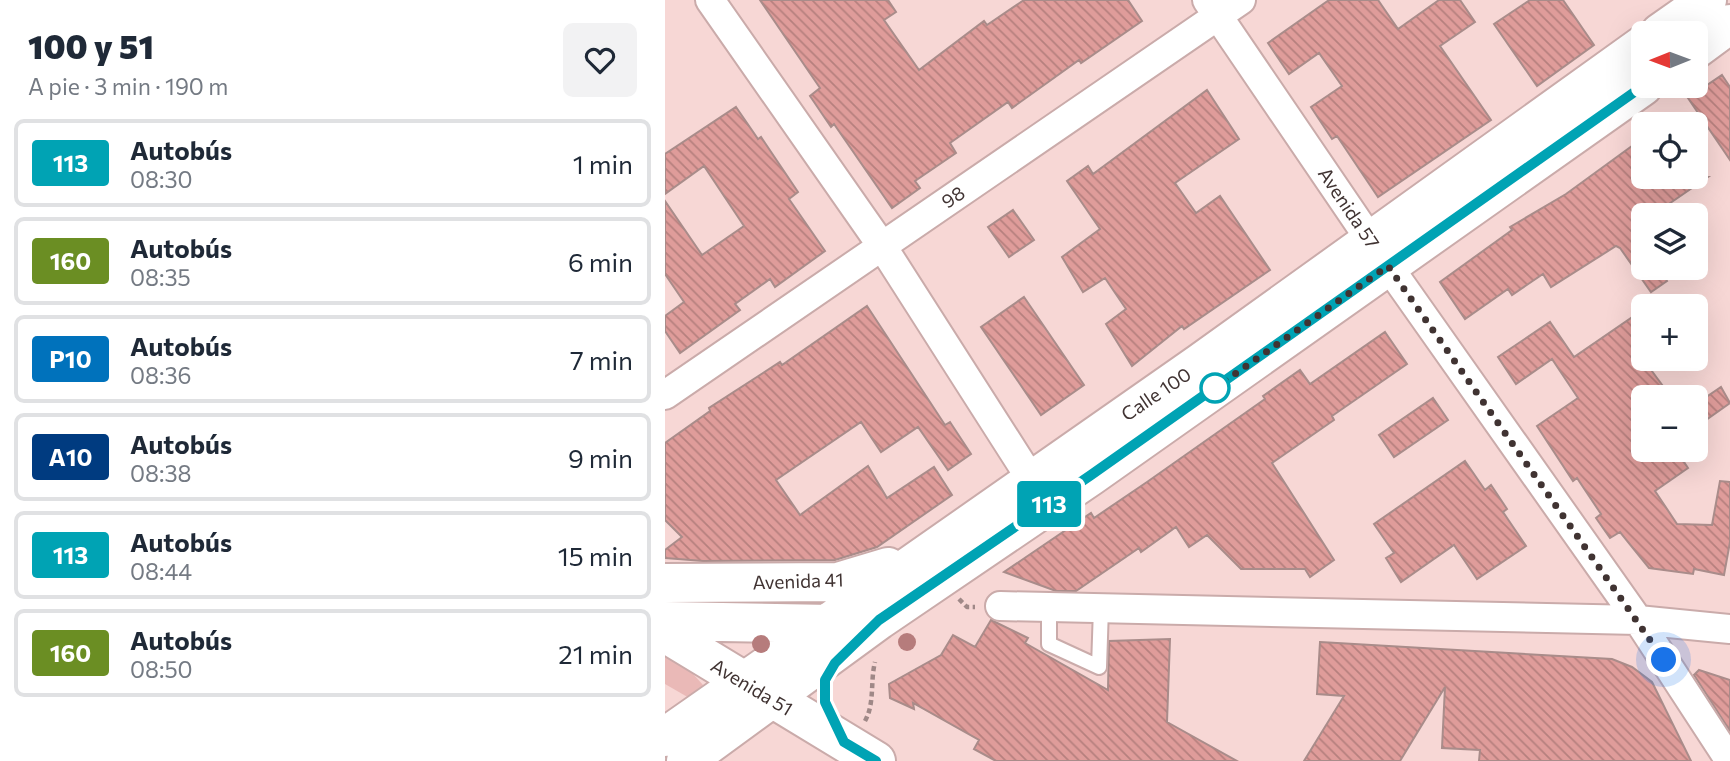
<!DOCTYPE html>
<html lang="es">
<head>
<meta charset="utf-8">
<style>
  :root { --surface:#fff; --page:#f2f2f3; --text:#1f2937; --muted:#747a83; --line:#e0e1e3 }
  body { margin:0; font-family:Commissioner,sans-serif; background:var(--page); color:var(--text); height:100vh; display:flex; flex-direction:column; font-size:26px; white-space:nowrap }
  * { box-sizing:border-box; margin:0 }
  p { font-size:23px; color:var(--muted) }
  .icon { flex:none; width:38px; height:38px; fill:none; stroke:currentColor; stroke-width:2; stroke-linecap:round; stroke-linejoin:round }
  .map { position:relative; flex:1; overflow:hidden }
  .sheet { display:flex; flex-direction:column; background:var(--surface); width:665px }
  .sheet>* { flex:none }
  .badge { padding:0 14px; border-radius:5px; font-size:24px; line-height:46px }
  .needle { width:46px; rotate:269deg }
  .fabs { position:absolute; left:966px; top:21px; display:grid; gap:14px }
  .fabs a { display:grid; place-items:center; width:77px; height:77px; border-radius:10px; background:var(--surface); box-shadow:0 7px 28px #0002; font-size:35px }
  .you { position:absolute; width:35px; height:35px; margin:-18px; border:5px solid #fff; border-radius:50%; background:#1a73e8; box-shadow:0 0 0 10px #1a73e833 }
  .map>.badge { position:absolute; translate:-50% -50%; box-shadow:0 0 0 4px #fff }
  .round { display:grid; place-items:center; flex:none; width:74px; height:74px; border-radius:10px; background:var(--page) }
  .head { display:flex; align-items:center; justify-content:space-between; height:119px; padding:0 28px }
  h1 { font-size:33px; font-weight:800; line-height:52px }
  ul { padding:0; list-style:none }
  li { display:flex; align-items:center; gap:21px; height:88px; margin:0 14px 10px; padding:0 14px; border:4px solid var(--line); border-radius:10px }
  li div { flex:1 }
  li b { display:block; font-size:26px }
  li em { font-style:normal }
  li .badge { min-width:77px; font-weight:700; text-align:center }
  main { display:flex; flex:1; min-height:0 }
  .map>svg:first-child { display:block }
  .green { fill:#eab9b7 }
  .building { fill:url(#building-back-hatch); stroke:#a98c8a; stroke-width:2 }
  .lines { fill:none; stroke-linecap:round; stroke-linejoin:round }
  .service-casing { stroke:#caabaa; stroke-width:18 }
  .minor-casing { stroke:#caabaa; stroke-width:32 }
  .primary-casing { stroke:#caabaa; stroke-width:42 }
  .path { stroke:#9f8887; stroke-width:4.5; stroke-dasharray:5 3.5; stroke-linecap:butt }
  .service { stroke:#fff; stroke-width:14 }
  .minor { stroke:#fff; stroke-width:28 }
  .primary { stroke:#fff; stroke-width:38 }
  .tree { fill:#b67c7c }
  .line-casing { stroke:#fff; stroke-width:16 }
  .line { stroke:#00a3b4; stroke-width:10 }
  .walk { stroke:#403332; stroke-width:7; stroke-dasharray:0 12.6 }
  .stop-dot { fill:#fff; stroke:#00a3b4; stroke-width:3.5 }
  .labels { text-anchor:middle; stroke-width:5; stroke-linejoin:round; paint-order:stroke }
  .street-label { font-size:19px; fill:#403332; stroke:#fff }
</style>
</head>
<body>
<main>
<section class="sheet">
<div class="head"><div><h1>100 y 51</h1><p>A pie · 3 min · 190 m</p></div><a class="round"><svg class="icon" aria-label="heart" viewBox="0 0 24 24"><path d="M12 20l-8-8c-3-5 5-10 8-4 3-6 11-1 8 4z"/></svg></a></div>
<ul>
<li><span class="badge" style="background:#00a3b4;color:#fff">113</span><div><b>Autobús</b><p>08:30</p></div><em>1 min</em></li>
<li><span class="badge" style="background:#6b8e23;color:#fff">160</span><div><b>Autobús</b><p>08:35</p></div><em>6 min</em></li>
<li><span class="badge" style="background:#0072bc;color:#fff">P10</span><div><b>Autobús</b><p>08:36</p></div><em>7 min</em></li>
<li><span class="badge" style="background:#003b80;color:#fff">A10</span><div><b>Autobús</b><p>08:38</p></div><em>9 min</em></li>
<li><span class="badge" style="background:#00a3b4;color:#fff">113</span><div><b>Autobús</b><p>08:44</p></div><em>15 min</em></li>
<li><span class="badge" style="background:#6b8e23;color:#fff">160</span><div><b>Autobús</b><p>08:50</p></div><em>21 min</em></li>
</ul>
</section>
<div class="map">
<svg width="1065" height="761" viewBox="0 0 1065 761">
  <defs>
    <pattern id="building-back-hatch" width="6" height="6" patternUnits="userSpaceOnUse" patternTransform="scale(1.75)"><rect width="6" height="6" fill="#df9c9a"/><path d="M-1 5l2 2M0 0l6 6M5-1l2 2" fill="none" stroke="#b6807e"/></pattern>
  </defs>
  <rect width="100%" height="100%" fill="#f7d7d5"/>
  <path class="green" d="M0 655 19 664 38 685 26 699 0 684Z"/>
  <path class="building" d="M95 0H223L231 12 219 20 254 70 319 21 322 25 359 0H463L477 21 416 63 414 60 347 108 343 102 285 143 291 153 250 181 255 188 227 208 169 124 166 127 145 96 155 88Z
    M664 0H713L733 29 774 0H795L810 22 775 46 826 120 713 197 672 136 667 139 646 107 677 86 654 53 624 74 603 43Z
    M865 0H898L929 45 872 86 829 24Z
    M1057 75 1065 87V160L1023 98Z
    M542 90 574 139 510 183 531 213 555 196 605 270 519 329 517 326 467 366 441 324 461 309 440 278 418 292 397 257 435 229 402 181 423 166 428 174Z
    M71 107 93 139 96 137 133 192 124 199 160 251 110 287 105 279 70 304 75 310 15 353 0 331V316L19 302 0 274V201L37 255 79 226 39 166 0 194V154Z
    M978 138V177H1043L998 208 1003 215H978V268H993L1002 281 986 292 955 248 951 246 886 287 878 274 847 295 843 289 800 319 775 282 847 230 845 227 901 194Z
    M348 210 369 240 344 257 323 227Z
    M359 297 419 385 376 415 316 327Z
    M202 306 280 425 285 422 306 454 283 470 253 427 216 452 196 422 111 480 135 515 203 466 222 498 269 467 287 495 212 547 170 560 38 561 0 558V550L17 537 0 520V443L45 411 44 408 115 362 117 365Z
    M969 316 978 329V359L1006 397H978V450H1011L1023 468 990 491 1012 524 1047 525 1055 481 1065 482V542L1059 575 1029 569 1028 574 984 568 955 532 945 538 931 518 936 514 912 478 908 481 872 426 913 398 887 359 851 384 833 357 885 322 909 357Z
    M720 332 742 364 667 416 669 420 607 463 669 560 645 577 640 569H576L542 535 524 547 511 527 476 552 474 548 411 591H391L339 572 426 513 429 518 482 482 600 399 598 396 635 370 645 384Z
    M1056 387 1065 403 1031 427V404Z
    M768 398 783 420 729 457 714 435Z
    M800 461 820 490 826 485 842 509 838 512 861 546 812 579 789 545 736 582 721 558 729 553 709 524Z
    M326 620 363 638 360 643 443 690 444 641 505 639 502 722 572 761H331L309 749 314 740 248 703 249 709 225 698 224 684 276 655 288 635 310 647Z
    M655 642 947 659 967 667 987 682 1026 761H814L815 750 777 748 780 687 735 761H639L679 696 652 694Z
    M1034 670 1065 680V731L1029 675Z"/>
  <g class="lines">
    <g class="service-casing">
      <path id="service" d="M384 607V644L434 667 436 608"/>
    </g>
    <g class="minor-casing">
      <path id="minor" d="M45 0 217 246 366 479
        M542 0 723 266 973 620 1065 761
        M0 395 576 0
        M335 606 973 620 1065 629"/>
    </g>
    <g class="primary-casing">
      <path id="primary" d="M995 33 1042 0
        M1031 49 1065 24
        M0 583 173 582 223 567
        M0 621 166 624
        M0 633 211 761
        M0 737 535 363 978 45
        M21 761 214 620 426 476 978 86"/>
    </g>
    <path class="path" d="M294 599 302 607H310
      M200 721C210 703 205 682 210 662"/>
    <use href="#service" class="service"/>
    <use href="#minor" class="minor"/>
    <use href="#primary" class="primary"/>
  </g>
  <g class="tree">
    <circle cx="242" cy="642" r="9"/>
    <circle cx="96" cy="644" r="9"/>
  </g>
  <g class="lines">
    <g class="line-casing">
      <path id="line" d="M211 761 179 742 160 702V680L170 663 214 620 426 475 978 86"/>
    </g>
    <use href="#line" class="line"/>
    <path class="walk" d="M550 388 723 266 999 660"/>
  </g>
  <circle class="stop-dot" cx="550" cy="388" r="14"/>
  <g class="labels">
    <g class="street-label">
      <text transform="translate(288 197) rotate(-34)" y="7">98</text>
      <text transform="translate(684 208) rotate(56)" y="7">Avenida 57</text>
      <text transform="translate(491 394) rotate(-34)" y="7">Calle 100</text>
      <text transform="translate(133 581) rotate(-2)" y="7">Avenida 41</text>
      <text transform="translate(87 687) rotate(31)" y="7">Avenida 51</text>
    </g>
  </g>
</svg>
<div class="fabs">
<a><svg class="needle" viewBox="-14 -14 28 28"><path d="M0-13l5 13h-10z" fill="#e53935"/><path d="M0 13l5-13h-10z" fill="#747a83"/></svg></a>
<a><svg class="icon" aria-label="locate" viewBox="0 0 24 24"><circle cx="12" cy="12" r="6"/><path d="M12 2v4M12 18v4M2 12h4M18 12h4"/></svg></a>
<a><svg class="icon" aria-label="layers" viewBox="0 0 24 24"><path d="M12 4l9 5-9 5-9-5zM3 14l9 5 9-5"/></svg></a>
<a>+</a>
<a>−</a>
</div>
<div class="you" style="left:999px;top:660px"></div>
<b class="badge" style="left:384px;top:504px;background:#00a3b4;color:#fff">113</b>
</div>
</main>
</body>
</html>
